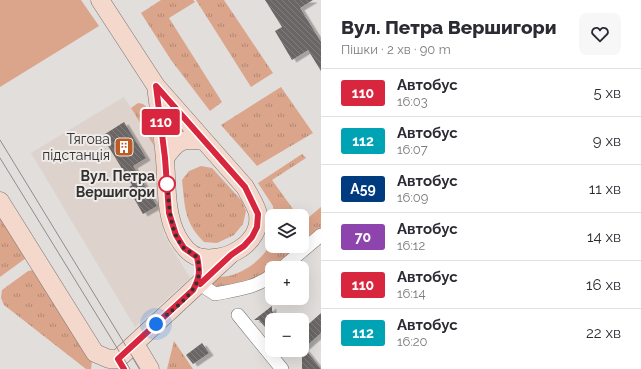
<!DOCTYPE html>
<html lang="uk">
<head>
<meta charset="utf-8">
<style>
  :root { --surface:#fff; --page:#f7f7f7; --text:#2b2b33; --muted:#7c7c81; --line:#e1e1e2 }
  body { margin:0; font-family:Raleway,sans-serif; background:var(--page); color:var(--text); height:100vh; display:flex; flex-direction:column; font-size:15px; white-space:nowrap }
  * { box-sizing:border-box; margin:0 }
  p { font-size:13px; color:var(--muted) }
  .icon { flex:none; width:22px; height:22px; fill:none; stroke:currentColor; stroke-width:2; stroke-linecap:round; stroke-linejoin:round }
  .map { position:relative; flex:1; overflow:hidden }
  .sheet { display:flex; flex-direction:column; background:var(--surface); width:320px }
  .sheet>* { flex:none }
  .badge { padding:0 8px; border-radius:3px; font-size:14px; line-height:26px }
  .controls { position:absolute; left:265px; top:209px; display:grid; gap:8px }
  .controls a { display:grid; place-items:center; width:44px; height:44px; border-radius:8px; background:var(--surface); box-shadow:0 4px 16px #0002; font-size:20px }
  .you { position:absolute; width:20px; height:20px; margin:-10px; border:3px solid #fff; border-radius:50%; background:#1a73e8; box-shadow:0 0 0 6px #1a73e833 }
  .map>.badge { position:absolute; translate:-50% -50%; box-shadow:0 0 0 2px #fff }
  .round { display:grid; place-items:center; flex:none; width:42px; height:42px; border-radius:8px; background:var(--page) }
  .head { display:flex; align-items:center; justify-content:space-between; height:68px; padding:0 20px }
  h1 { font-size:19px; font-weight:800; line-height:30px }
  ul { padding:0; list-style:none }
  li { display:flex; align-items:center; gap:12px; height:48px; padding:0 20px; border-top:1px solid var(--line) }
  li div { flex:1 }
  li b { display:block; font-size:15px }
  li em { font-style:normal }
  li .badge { min-width:44px; font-weight:700; text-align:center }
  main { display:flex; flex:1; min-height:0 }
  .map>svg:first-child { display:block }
  .built { fill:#ddd2cc }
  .grass { fill:url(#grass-tufts) }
  .green { fill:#dba58c }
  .building { fill:url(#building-back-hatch); filter:url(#shadow) }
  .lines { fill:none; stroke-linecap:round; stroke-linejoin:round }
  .street-casing { stroke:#797574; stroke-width:14 }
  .secondary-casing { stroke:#797574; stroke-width:19 }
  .street { stroke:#fff; stroke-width:13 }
  .secondary { stroke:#f4d8cb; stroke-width:18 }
  .tram { stroke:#8f8d8c; stroke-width:1 }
  .line-casing { stroke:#fff; stroke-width:9 }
  .line { stroke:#d7263d; stroke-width:6 }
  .walk { stroke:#323030; stroke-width:4; stroke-dasharray:0 7.2 }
  .stop-dot { fill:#fff; stroke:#d7263d; stroke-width:2 }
  .labels { text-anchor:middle; stroke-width:4; stroke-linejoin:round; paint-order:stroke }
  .poi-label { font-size:14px; fill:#323030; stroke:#eeebe9; text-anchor:end }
  .stop-label { font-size:14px; font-weight:bold; fill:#323030; stroke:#eeebe9; text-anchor:end }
</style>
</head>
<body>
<main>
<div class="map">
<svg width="321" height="369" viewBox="0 0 321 369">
  <defs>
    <pattern id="grass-tufts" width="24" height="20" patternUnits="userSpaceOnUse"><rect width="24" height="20" fill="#dba58c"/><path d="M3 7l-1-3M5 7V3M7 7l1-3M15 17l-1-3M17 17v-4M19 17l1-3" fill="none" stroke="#b28773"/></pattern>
    <pattern id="building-back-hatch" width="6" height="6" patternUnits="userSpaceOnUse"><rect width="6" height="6" fill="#6a6665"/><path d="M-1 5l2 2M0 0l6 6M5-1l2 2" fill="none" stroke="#807d7c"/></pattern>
    <filter id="shadow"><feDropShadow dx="4.5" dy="2.5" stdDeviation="0" flood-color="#0004"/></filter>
  </defs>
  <rect width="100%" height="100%" fill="#e1dedc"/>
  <path class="built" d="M124 97 154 146 164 235 190 278 135 327 31 153Z"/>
  <path class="grass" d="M161 0H193L195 2 169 18 222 102 210 111 171 60 141 13Z
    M196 0H224L273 73 251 87Z
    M281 87 313 133 257 166 221 125Z
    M138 103 143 104 148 108 154 146 131 108Z
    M170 117 185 131H179L172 136Z
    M302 154 306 158 272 180 298 216H274L273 206 258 183Z
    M201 166 212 168 242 201 246 211 243 224 234 235 217 243 204 242C184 222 185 207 182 180L189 171Z
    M321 207V228L302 245V221L303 222Z
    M0 218 26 258 0 277Z
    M272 240V246H301L276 268H272V271L265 277 221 289 210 284 212 277C217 277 223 277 228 276 246 272 266 257 272 240Z
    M33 270 92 361 91 369H86L4 305 1 298 2 290 28 271Z
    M174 341 193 369H167Z"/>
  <path class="green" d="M0 0H81L99 26 0 87Z"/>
  <path class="building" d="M265 0H313L300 8 321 42V71L308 50 292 60 275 31 282 27Z
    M124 122 146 158 133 166 157 206 143 214 128 188 132 185 102 136Z
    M272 306V311L279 320H272V335L259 320H254Z
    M321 313V333L304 348 321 369H302V330Z
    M202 343 209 353 193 364 186 355Z"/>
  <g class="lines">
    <g class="street-casing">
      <path id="street" d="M282 268 321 235
        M200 284 215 294C235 290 256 288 272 275
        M238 315 282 369"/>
    </g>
    <g class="secondary-casing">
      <path id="secondary" d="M100 0 156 86 245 187C249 195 256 205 258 214 262 244 224 264 198 257 189 254 182 245 177 236 165 213 167 184 165 159 163 135 159 110 156 86
        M165 158C178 140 182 138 204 141
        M0 201 95 353 109 359H118L230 255
        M135 344 150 369"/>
    </g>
    <use href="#street" class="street"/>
    <use href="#secondary" class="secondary"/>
    <path class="tram" d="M0 140 140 369
      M0 158 130 369"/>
  </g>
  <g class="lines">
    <g class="line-casing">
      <path id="line" d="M124 369 118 359 193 290C200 277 200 271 197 257L184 248 176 235 169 213 165 158 156 86 245 187 258 214 257 227 252 237 244 246 231 255 200 284"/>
    </g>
    <use href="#line" class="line"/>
    <path class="walk" d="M156 324C169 312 195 295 198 278 200 271 199 264 197 257 193 254 188 251 184 248 169 232 169 202 167 182V184"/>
  </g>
  <defs>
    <g id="building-square" transform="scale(1)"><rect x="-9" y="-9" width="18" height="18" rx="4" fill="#be5a24" stroke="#eeebe9"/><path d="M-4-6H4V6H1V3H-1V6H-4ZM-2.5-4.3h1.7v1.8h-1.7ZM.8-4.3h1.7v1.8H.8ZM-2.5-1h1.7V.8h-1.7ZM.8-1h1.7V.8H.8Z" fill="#fff"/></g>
  </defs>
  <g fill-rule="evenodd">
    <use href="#building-square" x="124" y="147"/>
  </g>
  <circle class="stop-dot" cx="167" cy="184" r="8"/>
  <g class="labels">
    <g class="poi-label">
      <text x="110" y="144">Тягова<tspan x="110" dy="16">пiдстанцiя</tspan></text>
    </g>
    <g class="stop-label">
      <text x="155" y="181">Вул. Петра<tspan x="155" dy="16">Вершигори</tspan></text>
    </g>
  </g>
</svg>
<div class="controls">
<a><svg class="icon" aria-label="layers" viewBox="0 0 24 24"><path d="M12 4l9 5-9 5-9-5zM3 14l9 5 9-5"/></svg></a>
<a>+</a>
<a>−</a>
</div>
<div class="you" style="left:156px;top:324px"></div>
<b class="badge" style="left:161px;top:122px;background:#d7263d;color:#fff">110</b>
</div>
<section class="sheet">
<div class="head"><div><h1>Вул. Петра Вершигори</h1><p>Пішки · 2 хв · 90 m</p></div><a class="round"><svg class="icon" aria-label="heart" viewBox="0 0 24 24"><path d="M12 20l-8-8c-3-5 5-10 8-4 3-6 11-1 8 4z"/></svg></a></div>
<ul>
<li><span class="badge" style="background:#d7263d;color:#fff">110</span><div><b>Автобус</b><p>16:03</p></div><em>5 хв</em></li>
<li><span class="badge" style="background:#00a3b4;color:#fff">112</span><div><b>Автобус</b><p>16:07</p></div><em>9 хв</em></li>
<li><span class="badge" style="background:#003b80;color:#fff">А59</span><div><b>Автобус</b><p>16:09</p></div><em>11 хв</em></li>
<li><span class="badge" style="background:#8e44ad;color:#fff">70</span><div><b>Автобус</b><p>16:12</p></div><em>14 хв</em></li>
<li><span class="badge" style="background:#d7263d;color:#fff">110</span><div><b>Автобус</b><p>16:14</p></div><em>16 хв</em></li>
<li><span class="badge" style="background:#00a3b4;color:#fff">112</span><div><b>Автобус</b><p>16:20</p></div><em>22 хв</em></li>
</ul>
</section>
</main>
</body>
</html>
